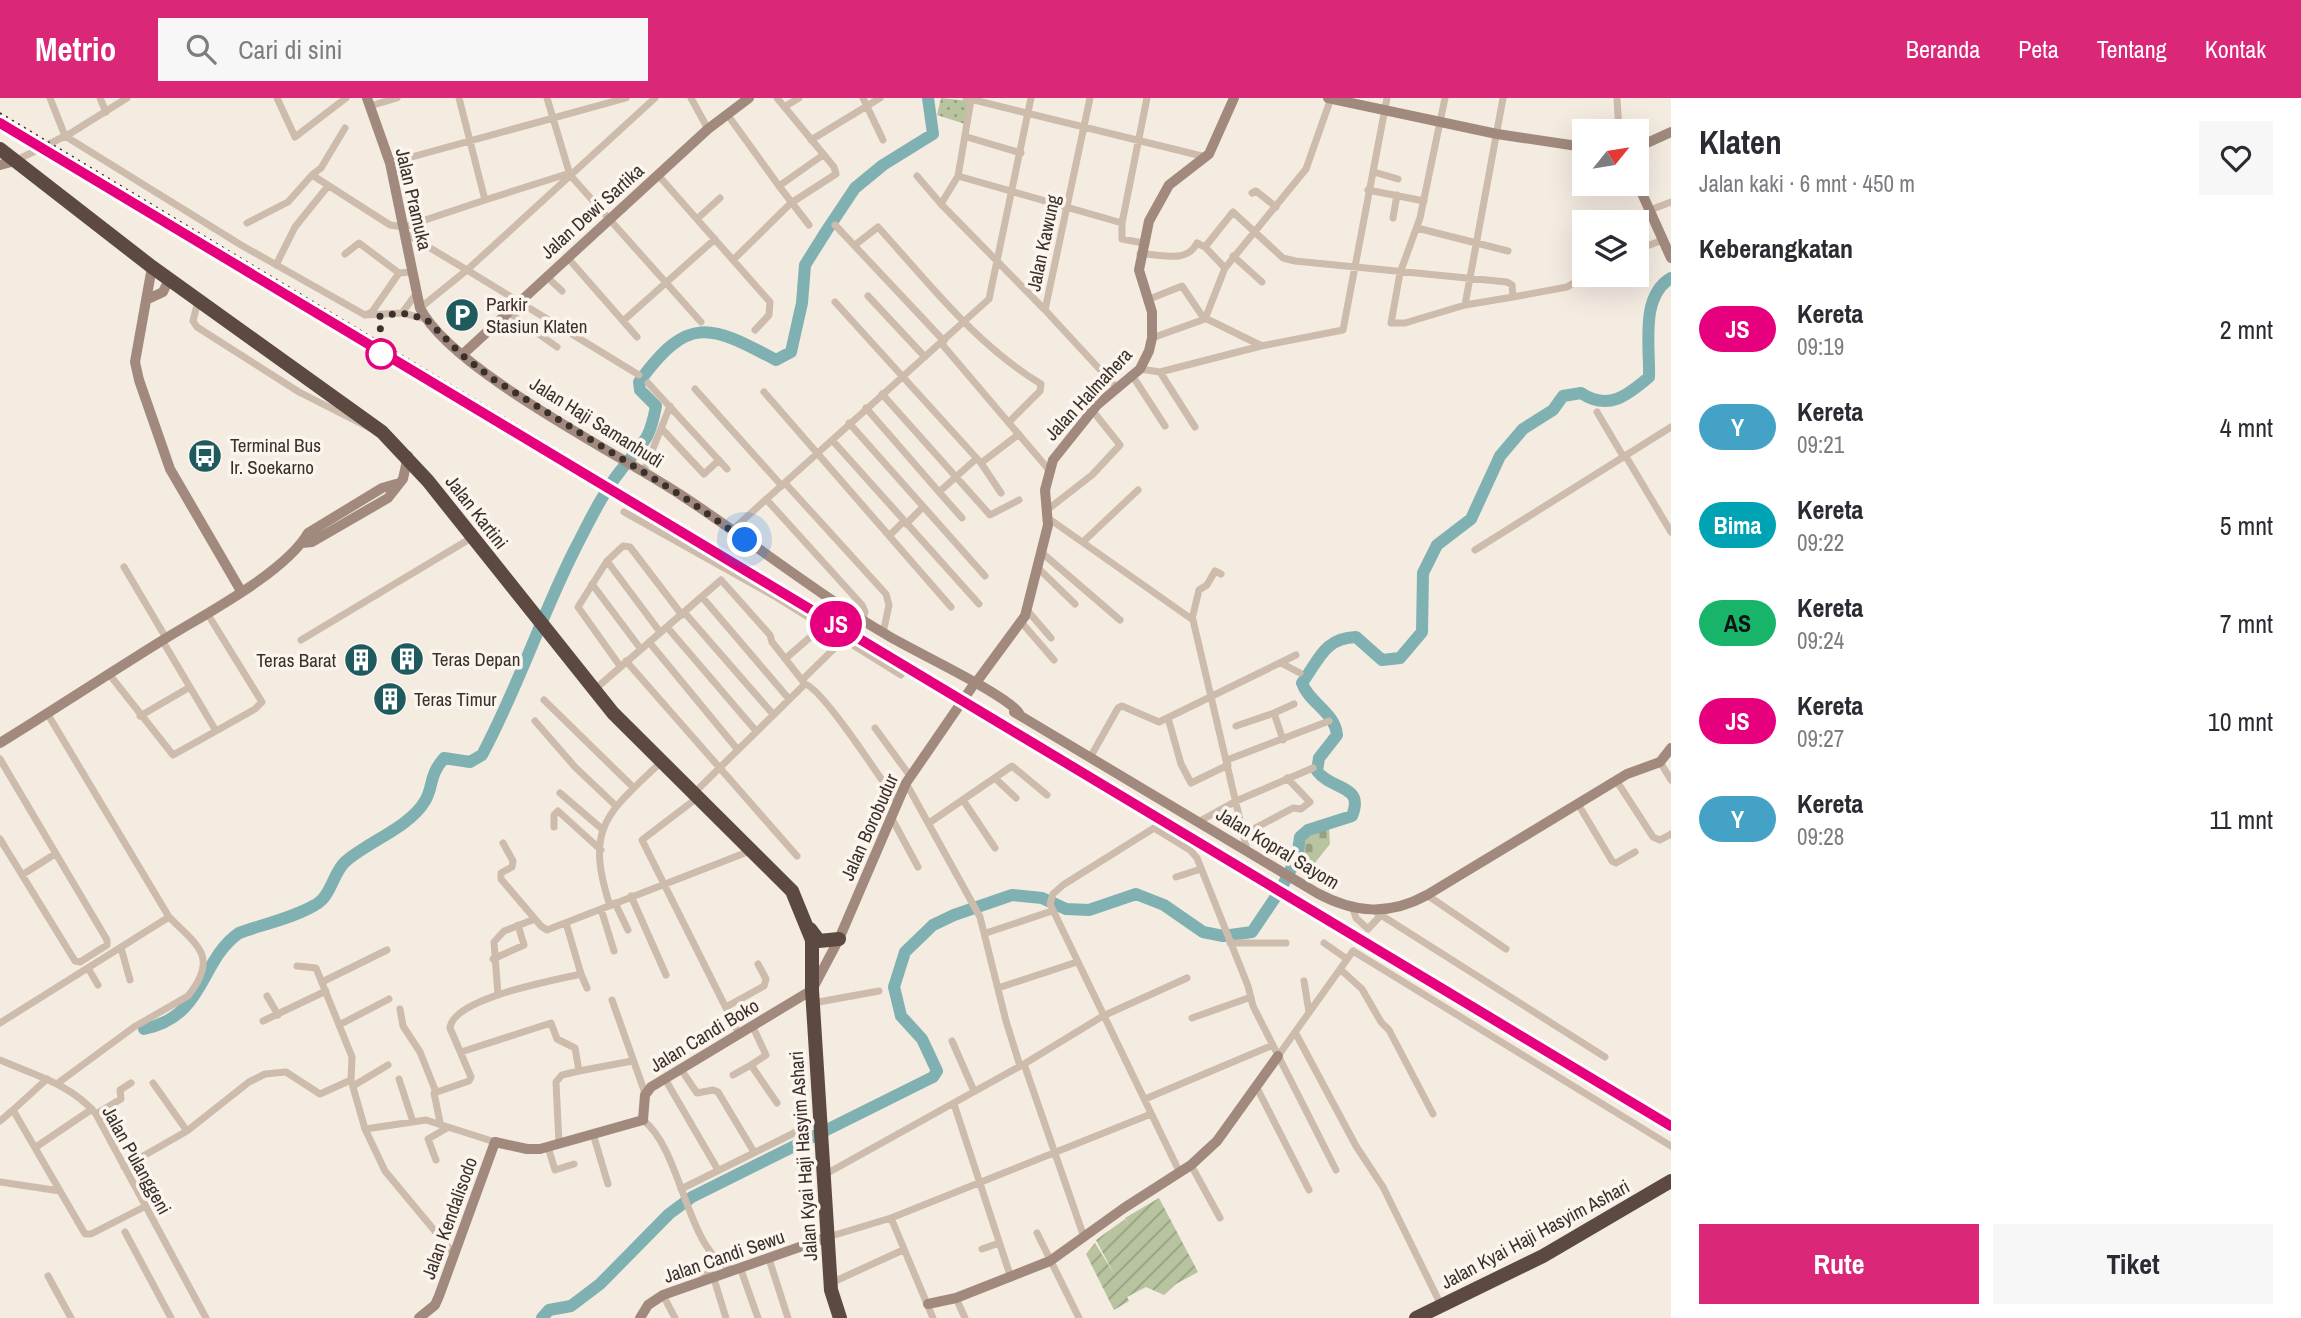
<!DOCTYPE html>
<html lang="id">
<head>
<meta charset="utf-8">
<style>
  :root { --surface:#fff; --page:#f7f7f7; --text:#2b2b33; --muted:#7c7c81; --accent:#db2777 }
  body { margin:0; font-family:"Archivo Narrow",sans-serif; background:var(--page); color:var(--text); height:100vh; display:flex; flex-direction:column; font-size:26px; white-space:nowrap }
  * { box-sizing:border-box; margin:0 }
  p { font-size:23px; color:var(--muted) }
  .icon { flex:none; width:38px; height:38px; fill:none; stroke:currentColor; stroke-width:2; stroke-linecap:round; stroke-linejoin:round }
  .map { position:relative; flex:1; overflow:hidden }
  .drawer { display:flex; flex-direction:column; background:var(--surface); width:630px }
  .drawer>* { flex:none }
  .badge { padding:0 14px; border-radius:23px; font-size:24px; line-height:46px }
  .needle { width:46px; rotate:60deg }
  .controls { position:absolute; left:1572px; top:21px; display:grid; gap:14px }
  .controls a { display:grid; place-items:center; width:77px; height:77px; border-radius:0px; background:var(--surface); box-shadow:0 7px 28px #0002; font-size:35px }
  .you { position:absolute; width:35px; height:35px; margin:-18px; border:5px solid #fff; border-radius:50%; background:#1a73e8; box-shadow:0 0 0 10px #1a73e833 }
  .map>.badge { position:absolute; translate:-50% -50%; box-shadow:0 0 0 4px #fff }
  h2 { padding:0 28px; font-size:26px; line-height:63px }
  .round { display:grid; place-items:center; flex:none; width:74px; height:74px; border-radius:0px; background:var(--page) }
  .summary { display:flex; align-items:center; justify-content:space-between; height:119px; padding:0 28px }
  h1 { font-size:33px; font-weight:700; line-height:52px }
  .primary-button { display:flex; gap:14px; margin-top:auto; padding:14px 28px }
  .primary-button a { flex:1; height:80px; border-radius:0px; background:var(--accent); color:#fff; font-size:28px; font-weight:700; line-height:80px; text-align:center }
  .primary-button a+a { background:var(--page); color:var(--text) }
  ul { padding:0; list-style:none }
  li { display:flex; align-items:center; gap:21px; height:98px; padding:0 28px }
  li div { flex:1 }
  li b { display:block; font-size:26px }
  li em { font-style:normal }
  li .badge { min-width:77px; font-weight:700; text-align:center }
  header { display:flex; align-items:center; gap:42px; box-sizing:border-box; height:98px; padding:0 35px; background:var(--accent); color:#fff }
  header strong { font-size:33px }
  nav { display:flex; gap:38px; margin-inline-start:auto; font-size:24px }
  .search { width:490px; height:63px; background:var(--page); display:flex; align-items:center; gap:18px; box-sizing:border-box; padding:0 24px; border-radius:0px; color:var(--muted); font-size:26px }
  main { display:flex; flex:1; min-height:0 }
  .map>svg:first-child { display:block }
  .grass { fill:url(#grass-dots) }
  .cemetery { fill:url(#cemetery-stones) }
  .garden { fill:url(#garden-furrows) }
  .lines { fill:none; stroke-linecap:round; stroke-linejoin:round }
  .river { stroke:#7fb0b2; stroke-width:12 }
  .street { stroke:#cdbbac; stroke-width:7 }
  .secondary { stroke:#a18a7d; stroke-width:10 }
  .highway { stroke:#5c4a42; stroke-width:14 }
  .rail { stroke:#3b302b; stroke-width:2; stroke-dasharray:2 5; stroke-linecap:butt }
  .line-casing { stroke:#fff; stroke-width:16 }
  .line { stroke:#e6007e; stroke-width:10 }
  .walk { stroke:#3b302b; stroke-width:7; stroke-dasharray:0 12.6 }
  .stop-dot { fill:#fff; stroke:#e6007e; stroke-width:3.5 }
  .labels { text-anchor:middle; stroke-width:7; stroke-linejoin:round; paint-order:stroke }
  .street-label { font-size:19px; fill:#3b302b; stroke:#fbf5ee }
  .poi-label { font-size:19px; fill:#3b302b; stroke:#fbf5ee; text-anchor:start }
</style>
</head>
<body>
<header>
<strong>Metrio</strong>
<div class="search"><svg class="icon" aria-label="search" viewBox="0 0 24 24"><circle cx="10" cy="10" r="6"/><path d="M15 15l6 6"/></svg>Cari di sini</div>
<nav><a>Beranda</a><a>Peta</a><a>Tentang</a><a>Kontak</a></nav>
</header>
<main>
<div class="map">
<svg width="1671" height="1220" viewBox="0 0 1671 1220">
  <defs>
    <pattern id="grass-dots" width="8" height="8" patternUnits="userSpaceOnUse" patternTransform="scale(1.75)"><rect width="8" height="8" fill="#b8c4a0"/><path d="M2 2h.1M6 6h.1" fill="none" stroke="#97a083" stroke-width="1.8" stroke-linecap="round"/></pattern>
    <pattern id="cemetery-stones" width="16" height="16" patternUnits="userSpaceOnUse" patternTransform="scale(1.75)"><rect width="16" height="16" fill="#b8c4a0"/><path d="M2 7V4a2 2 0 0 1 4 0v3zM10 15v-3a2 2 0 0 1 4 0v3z" fill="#97a083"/></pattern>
    <pattern id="garden-furrows" width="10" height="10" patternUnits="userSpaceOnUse" patternTransform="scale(1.75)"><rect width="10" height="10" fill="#b8c4a0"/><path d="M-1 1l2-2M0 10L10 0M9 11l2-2" fill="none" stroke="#97a083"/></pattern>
  </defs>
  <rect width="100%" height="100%" fill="#f4ebe1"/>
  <path class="grass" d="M941 0 969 3 965 26 937 17Z"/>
  <path class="cemetery" d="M1321 728 1329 730 1330 746 1310 771 1297 759C1298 739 1303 733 1321 728Z"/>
  <path class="garden" d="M1159 1100 1198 1174 1176 1186 1164 1197 1146 1189 1127 1199 1129 1203 1114 1212 1086 1156 1095 1145 1114 1176 1096 1142 1125 1121 1129 1127 1125 1120Z"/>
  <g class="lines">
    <path class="river" d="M1284 785 1297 759 1300 739 1308 732 1352 718C1365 686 1332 693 1317 673L1319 660 1337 637C1335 614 1309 605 1302 585 1319 562 1324 540 1356 539L1382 562 1400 560 1422 534 1423 475 1437 447 1471 421 1500 358 1523 331 1553 312 1563 298 1581 295C1608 313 1627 298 1649 279 1650 247 1640 198 1671 180
      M144 931C206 918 199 863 239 835 264 826 293 820 315 807 331 799 333 775 345 764 367 744 409 730 425 703 434 688 428 679 444 660L470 664 482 657C518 590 541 518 575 451 589 424 602 396 621 372 642 344 649 346 656 308L640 292 639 284C688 217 709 226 776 262L791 254 802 205 805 167 827 132 855 90 883 67 933 36 928 0
      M542 1220 549 1212 571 1208 600 1186 669 1116 692 1099 933 979 937 973 922 941 901 918 894 889 905 854 933 827 954 817 1012 797 1042 800 1066 811 1089 812 1136 796 1164 807 1203 834 1223 838 1252 834 1277 797"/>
    <path class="street" d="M50 0 65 38 241 147 365 217 402 215 426 221
      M100 0 106 14
      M277 0 295 39 346 0
      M547 0 570 77 701 224
      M691 0 708 31
      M863 0 883 42
      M966 0 1206 59
      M1090 0 1045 212 1117 290
      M1445 0 1420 120 1400 175 1391 225H1405L1465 207 1513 199
      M1617 0 1619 33
      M971 2 958 78 941 106 1045 212
      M370 8 397 0
      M784 9 799 0
      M727 16 779 88
      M345 30 321 70 312 77 390 127 404 129 485 102 459 0
      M967 39 1021 55
      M811 42 880 0
      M15 63 71 35 127 0
      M390 65 626 0
      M1374 74 1398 81
      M658 77 770 204 769 217 755 232
      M917 78 941 106
      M958 78 1122 125 1147 0
      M1368 92 1424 103
      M1252 95 1256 93 1276 109
      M485 102 570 75
      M1650 112 1671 104
      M1393 120 1397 97
      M697 121 720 100
      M247 125 288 104 312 77
      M1122 125V141L1143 145
      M809 127 779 88 823 57
      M835 127 944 243
      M1417 130 1508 153
      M405 135 467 172 420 210
      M855 147 878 129C928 184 976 247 1041 286L1040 293 1009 324
      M1205 149 1225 170
      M1636 152 1663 142
      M345 156 359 145 399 175 412 174
      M1140 156C1160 155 1186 167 1197 145L1205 149 1233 114 1283 160 1295 163 1507 184 1512 187 1513 199 1567 189 1587 177
      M1233 158 1262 184
      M567 159 637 239
      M733 162 791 105 836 76 834 69 777 0
      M276 167 295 129 328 88
      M546 178 562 193
      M868 198 925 259
      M1147 202 1182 188 1203 219 1260 247
      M198 203 193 223 197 229 299 294 368 329
      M835 204 981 365 1019 336
      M1465 207 1503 0
      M508 214 557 249
      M402 215 416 196
      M365 217 372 214 399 175
      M623 223 715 141
      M1152 240 1205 221 1225 170 1306 71 1331 0
      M941 245 1049 372
      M1140 271 1160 274 1261 248 1343 232 1387 0
      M1160 274 1195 329
      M639 277 467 172 655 0
      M1132 277 1165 328
      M648 285 727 371
      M695 291 782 388
      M764 294 951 509
      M882 296 990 417 1019 402
      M866 310 939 394 976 361
      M1597 314 1623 358
      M849 325 985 478
      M662 331 704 376 719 362
      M832 342 979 506
      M1625 357 1671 434
      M981 365 1001 395
      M644 373 670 308
      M785 385 886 496 889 507 883 535
      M939 394 962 420
      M766 401 862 507 865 514 862 522
      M1047 412 1092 377 1120 347 1092 312
      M624 414 776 499 901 577
      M1048 420 1193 522 1247 752
      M906 426 923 409
      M731 433 989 201 1031 0
      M890 437 904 423
      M1084 443 1138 392
      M1475 452 1671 329
      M1041 454 1120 522
      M607 463 660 534
      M124 469 166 540
      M1037 469 1075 506
      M592 486 640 550
      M702 499 789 601
      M1027 512 1051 540
      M684 514 772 615
      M207 515 262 604 255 611 216 633
      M1192 521 1199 492 1207 487 1215 473 1221 476
      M1022 525 1054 562
      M667 529 756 633
      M301 542 473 439
      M649 544 738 652
      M785 561 823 528
      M626 563 797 758
      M1281 565 1300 575
      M620 568 578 509 607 463 623 448 630 449 682 517
      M109 576 173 657 216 633 162 542
      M802 582 844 541
      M805 586C823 591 882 683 897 704
      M594 592 721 482 770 537 772 544 805 586 693 696
      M544 602 634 690
      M1274 615 1294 606
      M140 618 190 589
      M1168 620 1181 666 1191 685 1228 667
      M535 623 575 669 615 707
      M1236 628 1274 615 1283 642
      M875 630 910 678
      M1091 658 1118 610 1122 608 1159 624 1296 557
      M0 661 107 842V847L80 864 75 863 0 741
      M1227 662 1329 623
      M1660 664 1671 682
      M996 681 1016 700
      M1616 682 1653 739 1660 742 1671 736
      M906 685 980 819 1006 923 1020 968
      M560 695 602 731
      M697 700 642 742 738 934
      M963 702 995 750
      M1578 706 1612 763 1616 765 1635 754
      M891 719 918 769
      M1200 723 1236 703 1313 670
      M929 725 1012 668 1047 697
      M554 729V717L558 713 601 752
      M1244 736 1293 710 1301 711 1310 704 1287 680
      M503 745 513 763 512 769 501 775V781L541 828 547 832 750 753
      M22 777 55 756
      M1176 779 1201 771
      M1427 797 1506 851
      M631 798 666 877
      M615 805 628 832
      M610 808C584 728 608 715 661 664
      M601 811 614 853
      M1353 811 1356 820 1368 831 1381 817
      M1373 812 1605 959
      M986 835 1052 813
      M1230 845H1286
      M1324 845 1347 861
      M121 850 130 882
      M493 861 524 847 518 827
      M297 868 316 870 352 959 351 982
      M88 870 98 887
      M1340 871 1362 891 1381 924 1389 932 1433 1016
      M581 876 587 890
      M1304 883 1309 914
      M322 884 387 852
      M998 890 1077 864
      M498 897 494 844 504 833 535 821
      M267 898 278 917
      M612 902 645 995
      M813 905 879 893
      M726 909 764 888 766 881 758 866
      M400 911 403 928 420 954 436 994
      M1192 920 1251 899
      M263 923 326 893
      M0 925 169 819 47 615
      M341 926 389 901
      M752 927 766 957 751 967 777 1005
      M1295 934 1356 1048 1383 1089 1441 1207
      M952 943 974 993
      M461 954 551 925 557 941 575 950 579 973 632 963
      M1278 958 1353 853 1671 1048
      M0 962C34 977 71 986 96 1016L206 1220
      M1024 966 1084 1139
      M680 970 697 995 713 992 718 994 754 1054
      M733 977 751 967
      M47 981 13 1012 85 1136H91L144 1109
      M399 981 413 1024
      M665 981 718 1072
      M58 985 134 929 188 898C219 859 198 848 169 819
      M153 985 187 1033
      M353 988 388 967
      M1257 990 1309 1092
      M1145 1001 1273 947
      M954 1006 1011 1180
      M96 1016 121 1001 120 992 131 985
      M643 1022C683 1053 686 1154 733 1172
      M0 1023 13 1012
      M440 1024 434 995 469 983 471 979 450 930C453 900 555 882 581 876L566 825
      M365 1031 385 1073 454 1156
      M593 1036 608 1086
      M559 1046 556 984 562 977 579 973
      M36 1049 92 1011
      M548 1049 555 1072 574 1066
      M436 1062 428 1041 447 1030
      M1191 1067 1220 1120
      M124 1069 187 1033 249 984 265 976 286 974 320 996 351 982 365 1031 426 1022 495 1044
      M1179 1073 1050 806 1053 796 1063 787 1154 730 1190 752 1197 760 1248 888 1253 908 1336 1072
      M824 1077 1024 966 1103 918 1187 880
      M0 1084 60 1093
      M681 1091 792 1036 820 1019
      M891 1120 1151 1016
      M125 1134 171 1220
      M1037 1135 1079 1220
      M828 1139 891 1120 933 1220
      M982 1151 999 1145
      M769 1161 788 1220
      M741 1172 758 1220
      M48 1178 71 1220
      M703 1180 710 1173 711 1157
      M714 1181 726 1220
      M831 1185 903 1152
      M663 1197 675 1220
      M956 1200 965 1220"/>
    <path class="secondary" d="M367 0 390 65 420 210C451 272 619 356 681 397 751 443 816 495 887 537 913 553 1006 596 1019 615
      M1328 0 1497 36 1584 49
      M1636 50 1671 34
      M0 67 15 63
      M1636 82 1671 160
      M152 169 135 264 139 282 170 371 241 493
      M148 201 163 194 169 181
      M462 257 708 31 749 0
      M302 445 312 444 388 400 403 381 408 358
      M975 586 1025 518 1048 427 1045 392 1053 362 1097 307 1140 271 1149 253 1152 240V214L1139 172 1149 123 1169 87 1209 56 1234 0
      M1014 614 1317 795C1354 815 1389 818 1427 797L1627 676 1660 664 1671 650
      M0 645C55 611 108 576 163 542 203 517 285 475 308 435L382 390 396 386
      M928 1206 956 1200 1050 1163 1124 1110 1191 1067 1217 1043 1278 958
      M419 1220 435 1207 439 1198 495 1044 527 1051H540L643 1022 645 997 651 989 812 892 839 841 906 685 972 589
      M640 1220 648 1207 663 1197 828 1139"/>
    <path class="highway" d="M0 51 152 169 382 334 428 383 613 615 792 793 812 842V892L831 1192 840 1220
      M810 831 819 843 839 841
      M1416 1220 1543 1158 1671 1083"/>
    <path class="rail" d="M0 15 1671 1024"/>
  </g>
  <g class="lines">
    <g class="line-casing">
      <path id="line" d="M0 25 1671 1028"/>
    </g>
    <use href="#line" class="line"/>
    <path class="walk" d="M381 256 380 218 402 215 426 221 462 257 493 281 682 398 745 442"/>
  </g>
  <defs>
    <g id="parking-disc" transform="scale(1.75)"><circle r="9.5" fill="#1f5a5e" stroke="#fbf5ee"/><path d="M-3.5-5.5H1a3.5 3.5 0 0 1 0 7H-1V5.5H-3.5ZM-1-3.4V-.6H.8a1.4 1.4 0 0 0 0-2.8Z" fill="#fff"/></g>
    <g id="bus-disc" transform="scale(1.75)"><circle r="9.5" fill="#1f5a5e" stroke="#fbf5ee"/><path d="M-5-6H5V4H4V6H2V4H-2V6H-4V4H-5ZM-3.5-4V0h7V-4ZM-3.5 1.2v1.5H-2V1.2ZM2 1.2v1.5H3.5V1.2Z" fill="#fff"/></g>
    <g id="building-disc" transform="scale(1.75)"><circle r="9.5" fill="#1f5a5e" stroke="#fbf5ee"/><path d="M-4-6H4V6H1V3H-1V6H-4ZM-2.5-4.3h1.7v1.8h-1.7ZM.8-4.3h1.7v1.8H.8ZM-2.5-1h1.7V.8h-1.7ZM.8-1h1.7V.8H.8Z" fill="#fff"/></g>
  </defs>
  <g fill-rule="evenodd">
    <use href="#parking-disc" x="462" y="217"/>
    <use href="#bus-disc" x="205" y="358"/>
    <use href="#building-disc" x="407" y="561"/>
    <use href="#building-disc" x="361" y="562"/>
    <use href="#building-disc" x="390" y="601"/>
  </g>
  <circle class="stop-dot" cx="381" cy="256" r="14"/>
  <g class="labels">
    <g class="street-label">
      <text transform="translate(414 101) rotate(77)" y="7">Jalan Pramuka</text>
      <text transform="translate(592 113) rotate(-42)" y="7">Jalan Dewi Sartika</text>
      <text transform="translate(1043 145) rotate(-78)" y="7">Jalan Kawung</text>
      <text transform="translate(1088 296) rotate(-47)" y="7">Jalan Halmahera</text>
      <text transform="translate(597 324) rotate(32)" y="7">Jalan Haji Samanhudi</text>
      <text transform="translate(477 414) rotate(52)" y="7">Jalan Kartini</text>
      <text transform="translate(869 729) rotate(-66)" y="7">Jalan Borobudur</text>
      <text transform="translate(1278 750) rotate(31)" y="7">Jalan Kopral Sayom</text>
      <text transform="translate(704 937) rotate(-31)" y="7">Jalan Candi Boko</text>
      <text transform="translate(803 1058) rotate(-94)" y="7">Jalan Kyai Haji Hasyim Ashari</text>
      <text transform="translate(137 1062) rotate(61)" y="7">Jalan Pulanggeni</text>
      <text transform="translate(449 1120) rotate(-70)" y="7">Jalan Kendalisodo</text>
      <text transform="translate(1535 1136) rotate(-28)" y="7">Jalan Kyai Haji Hasyim Ashari</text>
      <text transform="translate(724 1158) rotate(-19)" y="7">Jalan Candi Sewu</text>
    </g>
    <g class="poi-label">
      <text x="486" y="213">Parkir<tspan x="486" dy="22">Stasiun Klaten</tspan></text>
      <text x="230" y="354">Terminal Bus<tspan x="230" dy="22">Ir. Soekarno</tspan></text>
      <text x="432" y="568">Teras Depan</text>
      <text x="336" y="569" text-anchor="end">Teras Barat</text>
      <text x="414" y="608">Teras Timur</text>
    </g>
  </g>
</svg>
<div class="controls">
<a><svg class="needle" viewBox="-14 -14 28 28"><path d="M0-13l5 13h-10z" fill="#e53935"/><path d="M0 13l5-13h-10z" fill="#7c7c81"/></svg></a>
<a><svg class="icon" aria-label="layers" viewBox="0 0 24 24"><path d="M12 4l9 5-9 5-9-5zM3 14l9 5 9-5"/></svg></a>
</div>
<div class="you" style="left:745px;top:442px"></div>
<b class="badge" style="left:836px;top:526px;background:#e6007e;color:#fff">JS</b>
</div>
<section class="drawer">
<div class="summary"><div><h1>Klaten</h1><p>Jalan kaki · 6 mnt · 450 m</p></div><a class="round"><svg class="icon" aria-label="heart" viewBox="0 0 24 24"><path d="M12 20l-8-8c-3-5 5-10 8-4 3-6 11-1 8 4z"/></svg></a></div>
<h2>Keberangkatan</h2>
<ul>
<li><span class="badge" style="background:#e6007e;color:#fff">JS</span><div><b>Kereta</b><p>09:19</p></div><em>2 mnt</em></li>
<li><span class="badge" style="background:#43a2c5;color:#fff">Y</span><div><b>Kereta</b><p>09:21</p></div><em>4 mnt</em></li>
<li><span class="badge" style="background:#00a3b4;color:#fff">Bima</span><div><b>Kereta</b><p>09:22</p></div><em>5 mnt</em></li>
<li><span class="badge" style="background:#17b46a;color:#111">AS</span><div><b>Kereta</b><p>09:24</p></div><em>7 mnt</em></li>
<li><span class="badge" style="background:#e6007e;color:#fff">JS</span><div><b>Kereta</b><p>09:27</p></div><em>10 mnt</em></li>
<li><span class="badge" style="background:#43a2c5;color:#fff">Y</span><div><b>Kereta</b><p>09:28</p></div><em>11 mnt</em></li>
</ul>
<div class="primary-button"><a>Rute</a><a>Tiket</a></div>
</section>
</main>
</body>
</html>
